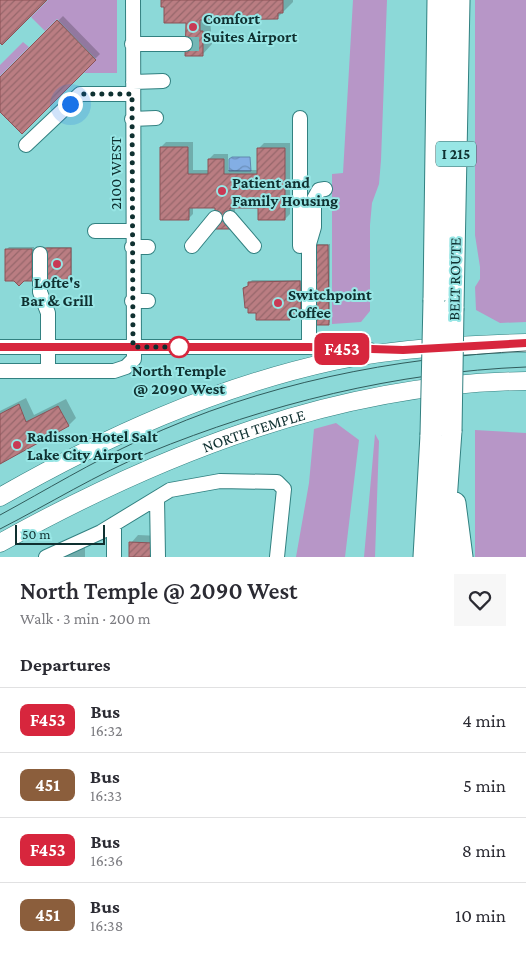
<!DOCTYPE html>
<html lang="en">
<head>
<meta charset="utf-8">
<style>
  :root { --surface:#fff; --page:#f7f7f7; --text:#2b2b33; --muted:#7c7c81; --line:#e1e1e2 }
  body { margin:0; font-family:"Crimson Pro",serif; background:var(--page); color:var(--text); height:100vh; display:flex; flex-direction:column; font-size:19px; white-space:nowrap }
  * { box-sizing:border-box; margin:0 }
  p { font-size:16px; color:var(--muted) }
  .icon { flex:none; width:28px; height:28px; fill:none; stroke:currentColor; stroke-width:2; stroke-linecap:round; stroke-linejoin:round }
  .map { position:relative; height:557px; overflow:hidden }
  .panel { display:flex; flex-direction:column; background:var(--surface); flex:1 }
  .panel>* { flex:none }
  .badge { padding:0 10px; border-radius:8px; font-size:18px; line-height:32px }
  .scale { position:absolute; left:15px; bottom:12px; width:90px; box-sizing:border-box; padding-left:5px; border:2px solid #0f3030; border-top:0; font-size:14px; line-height:18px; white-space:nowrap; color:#0f3030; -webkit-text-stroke:4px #98e6e5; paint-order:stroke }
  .you { position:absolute; width:25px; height:25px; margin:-12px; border:4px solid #fff; border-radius:50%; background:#1a73e8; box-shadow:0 0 0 8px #1a73e833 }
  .map>.badge { position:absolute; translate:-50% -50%; box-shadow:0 0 0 2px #fff }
  h2 { padding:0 20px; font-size:19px; line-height:45px }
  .round { display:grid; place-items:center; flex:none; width:52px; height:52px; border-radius:0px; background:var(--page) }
  .head { display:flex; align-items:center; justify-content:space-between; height:85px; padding:0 20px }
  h1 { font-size:24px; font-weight:600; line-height:38px }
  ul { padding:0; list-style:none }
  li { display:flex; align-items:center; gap:15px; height:65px; padding:0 20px; border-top:1px solid var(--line) }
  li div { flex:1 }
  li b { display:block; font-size:19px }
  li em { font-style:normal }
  li .badge { min-width:55px; font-weight:700; text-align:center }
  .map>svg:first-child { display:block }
  .grass { fill:#b796c7 }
  .water { fill:url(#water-waves); stroke:#6088ae }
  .shadow { fill:#0003 }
  .building { fill:url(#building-hatch); stroke:#8b5257 }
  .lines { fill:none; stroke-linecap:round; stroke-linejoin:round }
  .minor-tunnel { stroke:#73b7b6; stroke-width:14; stroke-dasharray:14 7; stroke-linecap:butt }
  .minor-casing { stroke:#328181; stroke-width:16 }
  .major-casing { stroke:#328181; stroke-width:19 }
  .highway-casing { stroke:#328181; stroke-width:23 }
  .minor { stroke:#fff; stroke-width:14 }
  .major { stroke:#fff; stroke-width:18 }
  .highway { stroke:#fff; stroke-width:21 }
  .tram { stroke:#305c5c; stroke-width:1 }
  .highway-bridge-casing { stroke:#328181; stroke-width:23; stroke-linecap:butt }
  .highway-bridge { stroke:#fff; stroke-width:21 }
  .line-casing { stroke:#fff; stroke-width:11 }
  .line { stroke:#d7263d; stroke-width:8 }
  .walk { stroke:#0f3030; stroke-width:5; stroke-dasharray:0 9 }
  .poi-dot { fill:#c93954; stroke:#98e6e5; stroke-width:2 }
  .stop-dot { fill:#fff; stroke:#d7263d; stroke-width:2.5 }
  .labels { text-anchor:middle; stroke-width:4; stroke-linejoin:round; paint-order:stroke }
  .shield { fill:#98e6e5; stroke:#386766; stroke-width:1 }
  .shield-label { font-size:15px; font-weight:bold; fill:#0f3030 }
  .poi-label { font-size:16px; font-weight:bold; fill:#0f3030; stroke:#98e6e5; text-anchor:start }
  .street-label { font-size:16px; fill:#0f3030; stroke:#98e6e5 }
  .stop-label { font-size:16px; font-weight:bold; fill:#0f3030; stroke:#98e6e5 }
</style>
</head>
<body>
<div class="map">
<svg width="526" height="557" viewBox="0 0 526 557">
  <defs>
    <pattern id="water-waves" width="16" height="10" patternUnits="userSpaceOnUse" patternTransform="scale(1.25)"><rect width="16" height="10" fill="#83aee4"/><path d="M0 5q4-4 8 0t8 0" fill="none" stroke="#6a8eb9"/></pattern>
    <pattern id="building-hatch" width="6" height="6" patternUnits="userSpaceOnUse" patternTransform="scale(1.25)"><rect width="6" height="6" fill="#ba7d82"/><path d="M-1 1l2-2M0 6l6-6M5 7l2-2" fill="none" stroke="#96676b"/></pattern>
  </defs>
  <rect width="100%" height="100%" fill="#8cd9d8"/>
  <path class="grass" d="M48 0H117V73H84L96 59 57 19 45 31 31 17Z
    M353 0H387L381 160 379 184 372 203 370 225V311L361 322 332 324V174L343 173Z
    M475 0H526V322L500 323 476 310 475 287 480 279V267L475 235Z
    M23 42 29 47 0 76V65Z
    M336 423 359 440 345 557H296L309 483 314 429Z
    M475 430 526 433V557H475Z
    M375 434 379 441 375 557H364Z"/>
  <path class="water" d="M232 157H250L251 171H229V159Z"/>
  <path class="shadow" d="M163 0H293V2L277 18 210 19 212 44 202 55 187 22H165Z
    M63 16 100 54 22 132 0 110V79Z
    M166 142H193V170H209V159L214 154H228V170H259V148L264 143H290V214L285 219 259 207H235V223L217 207H193V214L188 219 161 147Z
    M316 244H330V322L328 324H314Z
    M9 247H34V277L32 279 6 250Z
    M47 247H72V277L70 280 45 249Z
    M252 280H301L303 314 290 319 257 312 255 286 250 282Z
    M26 398 34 415 66 399 76 418 69 425 0 462V411Z
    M138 535 160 536V557H130L131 543Z
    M65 547H85V557H56Z"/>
  <path class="building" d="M0 0H47L2 45 0 43Z
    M161 0H283V13H278V19L200 20V31H203V56H185L186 23H164V7H161Z
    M57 20 96 60 22 134 0 112V77Z
    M160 147H188V174H208V159H224V174H257V148H285V220H258V208H230V229H215V208H189V220H160Z
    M313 245H328L329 325H313Z
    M44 248H71V281H61L57 285 53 281H44Z
    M5 249H32V281H24L19 286 14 281H5Z
    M300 281 301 317H290V320H256V313H248V308H245L243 288 248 286V282Z
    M19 404 26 422 58 406 69 426 0 464V414Z
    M129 542 153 543V557H129Z"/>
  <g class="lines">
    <path class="minor-tunnel" d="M185 44H203"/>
    <g class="minor-casing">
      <path id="minor" d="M132 44H185
        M133 82 163 81
        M300 118V246
        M132 119 156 118
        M26 145 80 94H132
        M230 218 254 246
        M95 231H132
        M192 246 215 218
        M132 247H148
        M40 254V292L48 313V371
        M132 301H148
        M0 347H309L370 350
        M309 347V244L314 227V199L319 190 325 189
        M0 371H114L126 367 134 359 133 0
        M157 498 158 557
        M114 524V557
        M46 557 101 532 170 490 220 481 277 482 284 489 277 557"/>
    </g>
    <g class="major-casing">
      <g id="major">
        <path d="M0 497C105 437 215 387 334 361 397 348 462 345 526 343"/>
        <path id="s1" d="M0 543C162 453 339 383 526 381"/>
      </g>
    </g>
    <g class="highway-casing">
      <path id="highway" d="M434 300 438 0
        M453 308 459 0
        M455 503 462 557
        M424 557 431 435
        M442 557 451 431"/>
    </g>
    <use href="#minor" class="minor"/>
    <use href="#major" class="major"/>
    <use href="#highway" class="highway"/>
    <path class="tram" d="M0 515C46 490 92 462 140 440 263 383 392 358 526 351
      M0 529C49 504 97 474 148 453 268 404 396 372 526 367"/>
    <g class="highway-bridge-casing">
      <path id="highway-bridge" d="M451 431 453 308
        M431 435 434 300"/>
    </g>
    <use href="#highway-bridge" class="highway-bridge"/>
  </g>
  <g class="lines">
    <g class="line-casing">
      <path id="line" d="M0 347H309L403 350 526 343"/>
    </g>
    <use href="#line" class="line"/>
    <path class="walk" d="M70 104 80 94H132L133 347H179"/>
  </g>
  <g class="poi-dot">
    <circle cx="193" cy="27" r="5"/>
    <circle cx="222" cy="191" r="5"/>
    <circle cx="57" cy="264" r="5"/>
    <circle cx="278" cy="303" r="5"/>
    <circle cx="17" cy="445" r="5"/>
  </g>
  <circle class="stop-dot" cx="179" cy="347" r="10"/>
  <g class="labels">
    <rect class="shield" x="436" y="141.5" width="40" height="25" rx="4"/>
    <g class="shield-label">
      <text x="456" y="159">I 215</text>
    </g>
    <g class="poi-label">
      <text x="203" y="24">Comfort<tspan x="203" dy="18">Suites Airport</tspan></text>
      <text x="232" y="188">Patient and<tspan x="232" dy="18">Family Housing</tspan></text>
      <text x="57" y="288" text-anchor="middle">Lofte's<tspan x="57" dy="18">Bar &amp; Grill</tspan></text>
      <text x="288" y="300">Switchpoint<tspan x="288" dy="18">Coffee</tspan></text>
      <text x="27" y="442">Radisson Hotel Salt<tspan x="27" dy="18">Lake City Airport</tspan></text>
    </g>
    <g class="street-label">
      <text transform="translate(115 173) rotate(-90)" y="6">2100 WEST</text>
      <text transform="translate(454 279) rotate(-89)" y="6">BELT ROUTE</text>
      <text dy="6" stroke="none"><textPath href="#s1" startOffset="278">NORTH TEMPLE</textPath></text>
    </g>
    <g class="stop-label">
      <text x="179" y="376">North Temple<tspan x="179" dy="18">@ 2090 West</tspan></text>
    </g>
  </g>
</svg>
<div class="scale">50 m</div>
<div class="you" style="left:70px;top:104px"></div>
<b class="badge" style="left:342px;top:349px;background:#d7263d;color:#fff">F453</b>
</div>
<section class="panel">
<div class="head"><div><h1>North Temple @ 2090 West</h1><p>Walk · 3 min · 200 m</p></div><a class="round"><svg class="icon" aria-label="heart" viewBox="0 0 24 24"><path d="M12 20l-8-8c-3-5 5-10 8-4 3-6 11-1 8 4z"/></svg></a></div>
<h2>Departures</h2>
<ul>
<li><span class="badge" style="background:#d7263d;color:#fff">F453</span><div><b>Bus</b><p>16:32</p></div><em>4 min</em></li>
<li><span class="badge" style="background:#8b5e3c;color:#fff">451</span><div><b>Bus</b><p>16:33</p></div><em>5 min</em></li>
<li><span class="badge" style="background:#d7263d;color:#fff">F453</span><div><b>Bus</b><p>16:36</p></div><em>8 min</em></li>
<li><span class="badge" style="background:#8b5e3c;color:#fff">451</span><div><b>Bus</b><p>16:38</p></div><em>10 min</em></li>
</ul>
</section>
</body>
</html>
